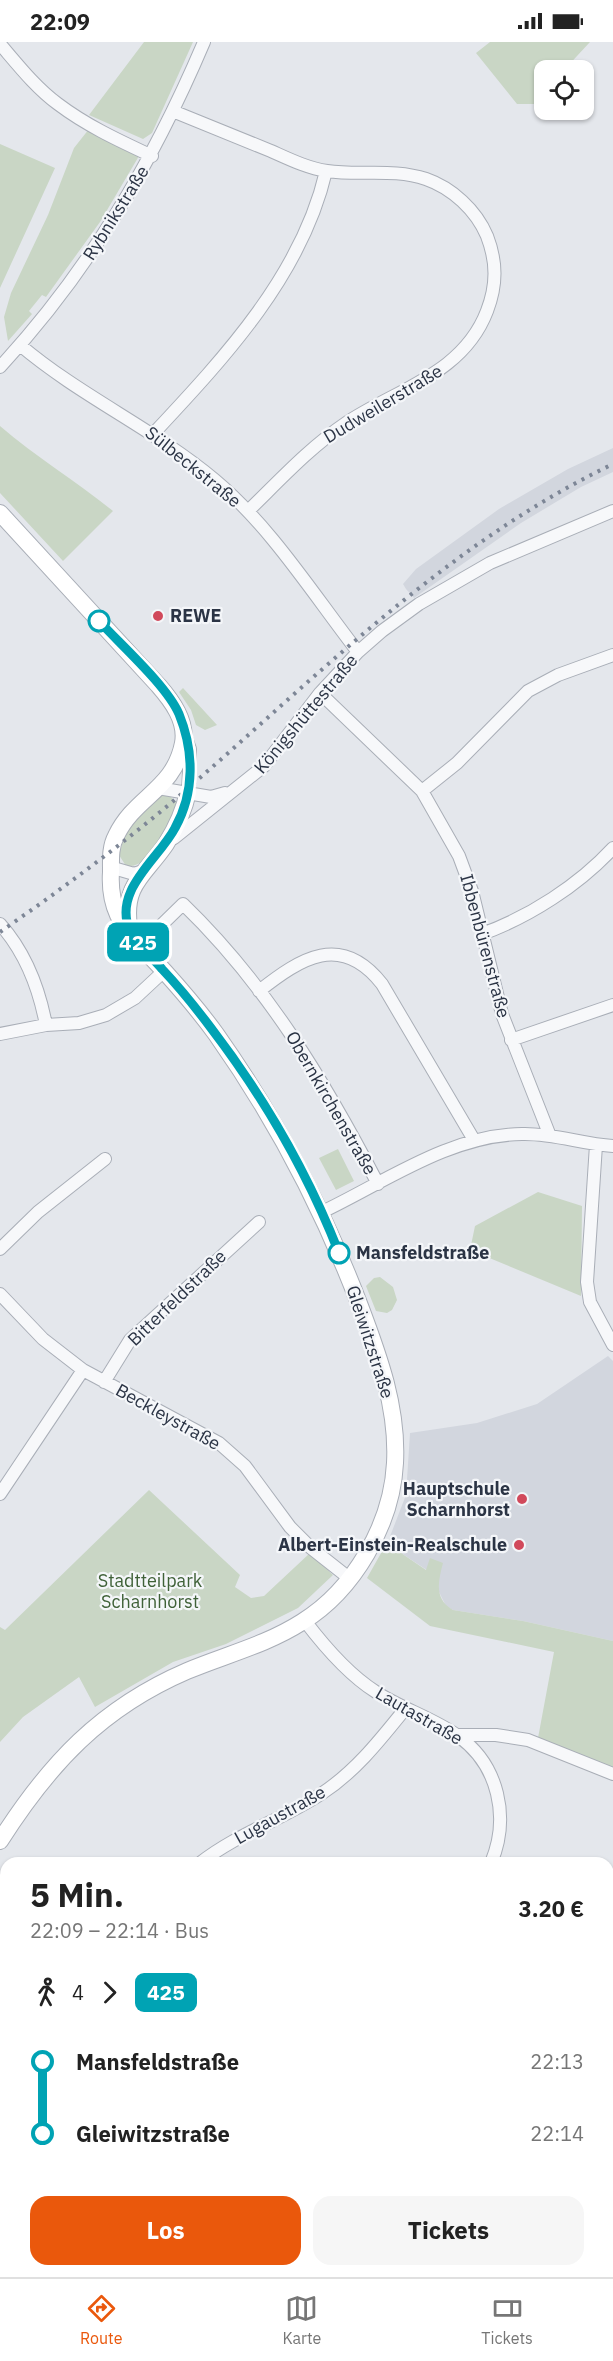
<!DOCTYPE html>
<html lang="de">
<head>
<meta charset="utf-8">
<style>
  :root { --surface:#fff; --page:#f6f6f6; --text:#222; --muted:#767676; --line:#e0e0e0; --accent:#ea580c }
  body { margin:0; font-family:"IBM Plex Sans",sans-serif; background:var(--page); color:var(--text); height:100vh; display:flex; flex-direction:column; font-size:22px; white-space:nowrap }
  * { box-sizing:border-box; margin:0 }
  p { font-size:20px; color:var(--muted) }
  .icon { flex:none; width:33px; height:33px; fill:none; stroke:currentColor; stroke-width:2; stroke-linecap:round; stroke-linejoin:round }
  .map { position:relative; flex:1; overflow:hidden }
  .sheet { position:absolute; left:0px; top:1815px; width:614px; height:420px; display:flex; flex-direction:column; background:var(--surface); border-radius:18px 18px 0 0; box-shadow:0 2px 4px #0004 }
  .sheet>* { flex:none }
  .badge { padding:0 12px; border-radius:9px; font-size:21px; line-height:39px }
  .controls { position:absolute; left:534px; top:18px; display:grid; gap:12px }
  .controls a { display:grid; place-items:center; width:60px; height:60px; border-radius:12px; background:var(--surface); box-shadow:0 2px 4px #0004; font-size:30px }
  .map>.badge { position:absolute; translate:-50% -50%; box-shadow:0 0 0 3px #fff }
  .legs { display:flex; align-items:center; gap:9px; height:66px; padding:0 30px; font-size:20px }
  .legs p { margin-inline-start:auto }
  .headline { display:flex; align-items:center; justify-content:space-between; height:102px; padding:0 30px }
  h1 { font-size:33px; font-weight:700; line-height:45px }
  .action { display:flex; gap:12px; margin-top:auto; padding:12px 30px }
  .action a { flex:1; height:69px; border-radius:18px; background:var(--accent); color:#fff; font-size:24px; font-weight:700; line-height:69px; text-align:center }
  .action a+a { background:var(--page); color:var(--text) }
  ul { padding:0 30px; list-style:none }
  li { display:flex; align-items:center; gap:21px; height:72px; font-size:22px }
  li i { display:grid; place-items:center; width:9px; height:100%; margin:0 8px; background:currentColor }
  li i::after { content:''; width:15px; height:15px; margin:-8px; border:4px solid; border-radius:50%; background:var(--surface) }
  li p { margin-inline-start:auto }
  li:first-child i { background:linear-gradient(#0000 50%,currentColor 0) }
  li:last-child i { background:linear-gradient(currentColor 50%,#0000 0) }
  .status { display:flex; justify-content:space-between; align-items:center; height:42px; padding:0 30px; background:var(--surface); direction:ltr }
  .status svg { height:16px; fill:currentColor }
  .tabs { display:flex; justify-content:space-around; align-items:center; height:84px; border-top:2px solid var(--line); background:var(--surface); font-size:16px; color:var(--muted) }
  .tabs a { display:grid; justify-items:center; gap:3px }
  .tabs .current { color:var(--accent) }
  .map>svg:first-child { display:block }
  .built { fill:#d2d6de }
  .green { fill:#c9d6c5 }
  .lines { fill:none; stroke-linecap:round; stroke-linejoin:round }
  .stream { stroke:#9fb4cc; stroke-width:4 }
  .street-casing { stroke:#a9aeb7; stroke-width:14 }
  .secondary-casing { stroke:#a9aeb7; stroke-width:18 }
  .street { stroke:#f7f8fa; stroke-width:12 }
  .secondary { stroke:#fff; stroke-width:16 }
  .rail { stroke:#7d8696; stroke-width:4; stroke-dasharray:3 6; stroke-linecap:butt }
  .line-1-casing { stroke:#fff; stroke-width:14 }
  .line-1 { stroke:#00a3b4; stroke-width:9 }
  .poi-dot { fill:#d1495b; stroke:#f4f6f9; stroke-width:2 }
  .stop-1-dot { fill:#fff; stroke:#00a3b4; stroke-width:3 }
  .labels { text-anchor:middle; stroke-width:4.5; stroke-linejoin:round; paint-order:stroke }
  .street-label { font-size:18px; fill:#2b3445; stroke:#f4f6f9 }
  .poi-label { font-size:18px; font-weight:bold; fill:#2b3445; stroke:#f4f6f9; text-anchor:end }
  .stop-label { font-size:18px; font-weight:bold; fill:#2b3445; stroke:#f4f6f9; text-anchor:start }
  .park-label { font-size:18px; fill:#3f6138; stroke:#f4f6f9 }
</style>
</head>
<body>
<div class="status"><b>22:09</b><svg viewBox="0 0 49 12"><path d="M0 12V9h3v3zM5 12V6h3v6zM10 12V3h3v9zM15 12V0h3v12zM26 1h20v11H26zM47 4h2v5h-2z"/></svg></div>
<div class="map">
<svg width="613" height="2235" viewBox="0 0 613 2235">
  <rect width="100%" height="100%" fill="#e4e7ec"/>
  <path class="built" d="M613 406V430L581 445 521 481 414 556 406 547 403 542 416 527 499 467 568 427Z
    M608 1314 613 1319V1599L523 1579 453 1568 446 1564 438 1548 439 1536 401 1511 404 1503 389 1497 406 1453 410 1391 477 1381 537 1362Z
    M150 2229H437L433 2235H148Z"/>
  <path class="green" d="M144 0H193L152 91 143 97 89 73Z
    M490 0H590L564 28H544V51L535 62H517L476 11Z
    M89 87 139 114 100 180 46 255 42 253 29 269 32 272 8 299 4 275 11 251 48 173 74 106Z
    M0 102 55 126 0 246Z
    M0 384C36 415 76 439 113 469L63 519 0 451Z
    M183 646 217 683 205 688 196 683 191 668 179 650Z
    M167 752 178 761C170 779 151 828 126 824L119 813C125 789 141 758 167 752Z
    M338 1107 354 1139 336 1148 319 1116Z
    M538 1150 582 1164 581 1254 470 1208 475 1184Z
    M380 1235 393 1245 397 1258 392 1268 387 1271 376 1269 366 1244 374 1236Z
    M149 1448 240 1533 235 1545 251 1556 264 1554 310 1511 333 1533 298 1566 226 1602 173 1620 95 1665 79 1635 23 1675 0 1700V1585L5 1588Z
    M389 1497 404 1503 401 1511 426 1528 430 1516 443 1521C438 1540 434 1557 453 1568L523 1579 613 1599V1729L538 1696 554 1610 430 1584 367 1536Z
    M0 1935 6 1939V2178L0 2174Z
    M613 1974V2109L608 2105V1984Z
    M79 2229H150L148 2235H88Z
    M467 2229H575L581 2235H464Z"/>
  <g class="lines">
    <path class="stream" d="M0 2126 6 2135"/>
    <g class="street-casing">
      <path id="street" d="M0 2C18 23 36 46 58 62 87 84 120 99 152 114
        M175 70C207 83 239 96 271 109 289 117 307 126 327 129 360 134 393 126 426 137 452 146 476 168 487 194 497 220 497 243 487 269 463 332 397 347 346 381 309 406 279 439 248 469
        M20 303C80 354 154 387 215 438 271 485 313 552 358 610
        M0 325C89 229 153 120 204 0
        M154 391C224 316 302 233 326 129
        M320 651 422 749 459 814 472 849 502 972 550 1094
        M185 693 190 707 188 750
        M158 746 211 755 225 751
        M422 749 457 721 528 649 558 633 613 613
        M174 796 264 724 320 651 358 610 382 589 419 562 490 521 613 469
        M110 825 134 832 143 829
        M0 882C25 910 39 946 46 983
        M482 892C529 875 579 843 613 806
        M141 903 183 862C266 942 325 1040 378 1142
        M259 949C301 916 341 890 382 942L474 1098
        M0 992 46 983 79 981 106 973 135 956 164 929
        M511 998 613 963
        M596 1103 587 1240 590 1260 613 1303
        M322 1170C385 1140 450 1093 522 1092 553 1091 582 1102 613 1104
        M0 1207 38 1170 105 1117
        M0 1252 43 1297 83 1328 219 1401 245 1424 290 1485 311 1506 349 1536
        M104 1340 130 1298 259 1180
        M0 1452 83 1328
        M305 1579C324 1604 349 1633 376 1650 402 1667 433 1676 458 1694 499 1723 510 1776 491 1821
        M457 1693H496L528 1698 613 1732
        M200 1821C237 1792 281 1778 321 1752 355 1730 380 1698 405 1667
        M0 1869 6 1873
        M608 1965 613 1955
        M453 2235 457 2229"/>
    </g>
    <g class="secondary-casing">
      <path id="secondary" d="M0 471 158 643C172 659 187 679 183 701 174 748 135 754 116 794 110 805 111 818 111 830 110 845 112 860 118 873 128 894 150 913 165 930 183 950 200 970 216 992 276 1077 323 1167 360 1264 379 1314 398 1366 395 1421 392 1482 354 1548 302 1580 266 1603 225 1613 187 1629 101 1666 49 1722 0 1799
        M129 884C123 842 145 833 166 802 176 786 184 769 188 750
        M0 2195 6 2199
        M49 2229 57 2235"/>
    </g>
    <use href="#street" class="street"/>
    <use href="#secondary" class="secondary"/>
    <path class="rail" d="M0 890C59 849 116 807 171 761 312 640 444 503 613 422"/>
  </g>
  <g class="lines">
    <g class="line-1-casing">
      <path id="line-1" d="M99 579C121 603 167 644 179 672 194 709 195 750 175 786 159 817 112 848 130 889 137 903 152 915 162 927 180 946 196 966 211 986 263 1054 308 1132 339 1211"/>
    </g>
    <use href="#line-1" class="line-1"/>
  </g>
  <g class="poi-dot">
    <circle cx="158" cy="574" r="6"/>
    <circle cx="522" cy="1457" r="6"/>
    <circle cx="519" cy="1503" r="6"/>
  </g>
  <g class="stop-1-dot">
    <circle cx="99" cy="579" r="10"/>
    <circle cx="339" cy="1211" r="10"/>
  </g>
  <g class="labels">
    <g class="street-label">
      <text transform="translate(116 171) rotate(-58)" y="6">Rybnikstraße</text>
      <text transform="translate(383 362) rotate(-31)" y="6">Dudweilerstraße</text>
      <text transform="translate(193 425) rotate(39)" y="6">Sülbeckstraße</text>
      <text transform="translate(306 672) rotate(-50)" y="6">Königshüttestraße</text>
      <text transform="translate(485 904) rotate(75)" y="6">Ibbenbürenstraße</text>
      <text transform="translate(331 1061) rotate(60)" y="6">Obernkirchenstraße</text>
      <text transform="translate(177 1256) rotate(-44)" y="6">Bitterfeldstraße</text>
      <text transform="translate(370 1300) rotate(72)" y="6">Gleiwitzstraße</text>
      <text transform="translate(168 1375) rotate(29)" y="6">Beckleystraße</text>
      <text transform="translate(419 1674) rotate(30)" y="6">Lautastraße</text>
      <text transform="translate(280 1773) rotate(-29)" y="6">Lugaustraße</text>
    </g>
    <g class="poi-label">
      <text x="170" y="580" text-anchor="start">REWE</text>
      <text x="510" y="1453">Hauptschule<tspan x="510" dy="21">Scharnhorst</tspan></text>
      <text x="507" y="1509">Albert-Einstein-Realschule</text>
    </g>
    <g class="stop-label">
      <text x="356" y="1217">Mansfeldstraße</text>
    </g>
    <g class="park-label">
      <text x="150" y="1545">Stadtteilpark<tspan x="150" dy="21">Scharnhorst</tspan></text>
    </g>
  </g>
</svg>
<div class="controls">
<a><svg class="icon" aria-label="locate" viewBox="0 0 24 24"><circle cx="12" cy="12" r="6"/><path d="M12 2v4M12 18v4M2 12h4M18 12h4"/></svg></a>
</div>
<b class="badge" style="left:138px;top:900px;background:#00a3b4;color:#fff">425</b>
<section class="sheet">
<div class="headline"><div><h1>5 Min.</h1><p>22:09 – 22:14 · Bus</p></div><b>3.20 €</b></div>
<div class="legs"><svg class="icon" aria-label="walk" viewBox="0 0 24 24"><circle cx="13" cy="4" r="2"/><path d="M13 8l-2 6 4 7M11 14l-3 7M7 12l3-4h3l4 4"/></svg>4<svg class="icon" aria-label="forward" viewBox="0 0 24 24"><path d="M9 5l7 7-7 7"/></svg><b class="badge" style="background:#00a3b4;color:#fff">425</b></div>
<ul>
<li><i style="color:#00a3b4"></i><b>Mansfeldstraße</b><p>22:13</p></li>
<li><i style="color:#00a3b4"></i><b>Gleiwitzstraße</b><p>22:14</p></li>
</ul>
<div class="action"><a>Los</a><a>Tickets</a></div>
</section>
</div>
<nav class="tabs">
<a class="current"><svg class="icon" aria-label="directions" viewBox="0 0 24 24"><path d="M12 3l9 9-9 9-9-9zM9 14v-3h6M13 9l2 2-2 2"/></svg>Route</a>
<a><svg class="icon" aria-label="map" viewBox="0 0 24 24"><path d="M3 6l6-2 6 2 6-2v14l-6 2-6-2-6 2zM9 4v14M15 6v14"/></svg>Karte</a>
<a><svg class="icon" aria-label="tickets" viewBox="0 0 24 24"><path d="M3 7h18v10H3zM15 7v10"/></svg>Tickets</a>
</nav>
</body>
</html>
